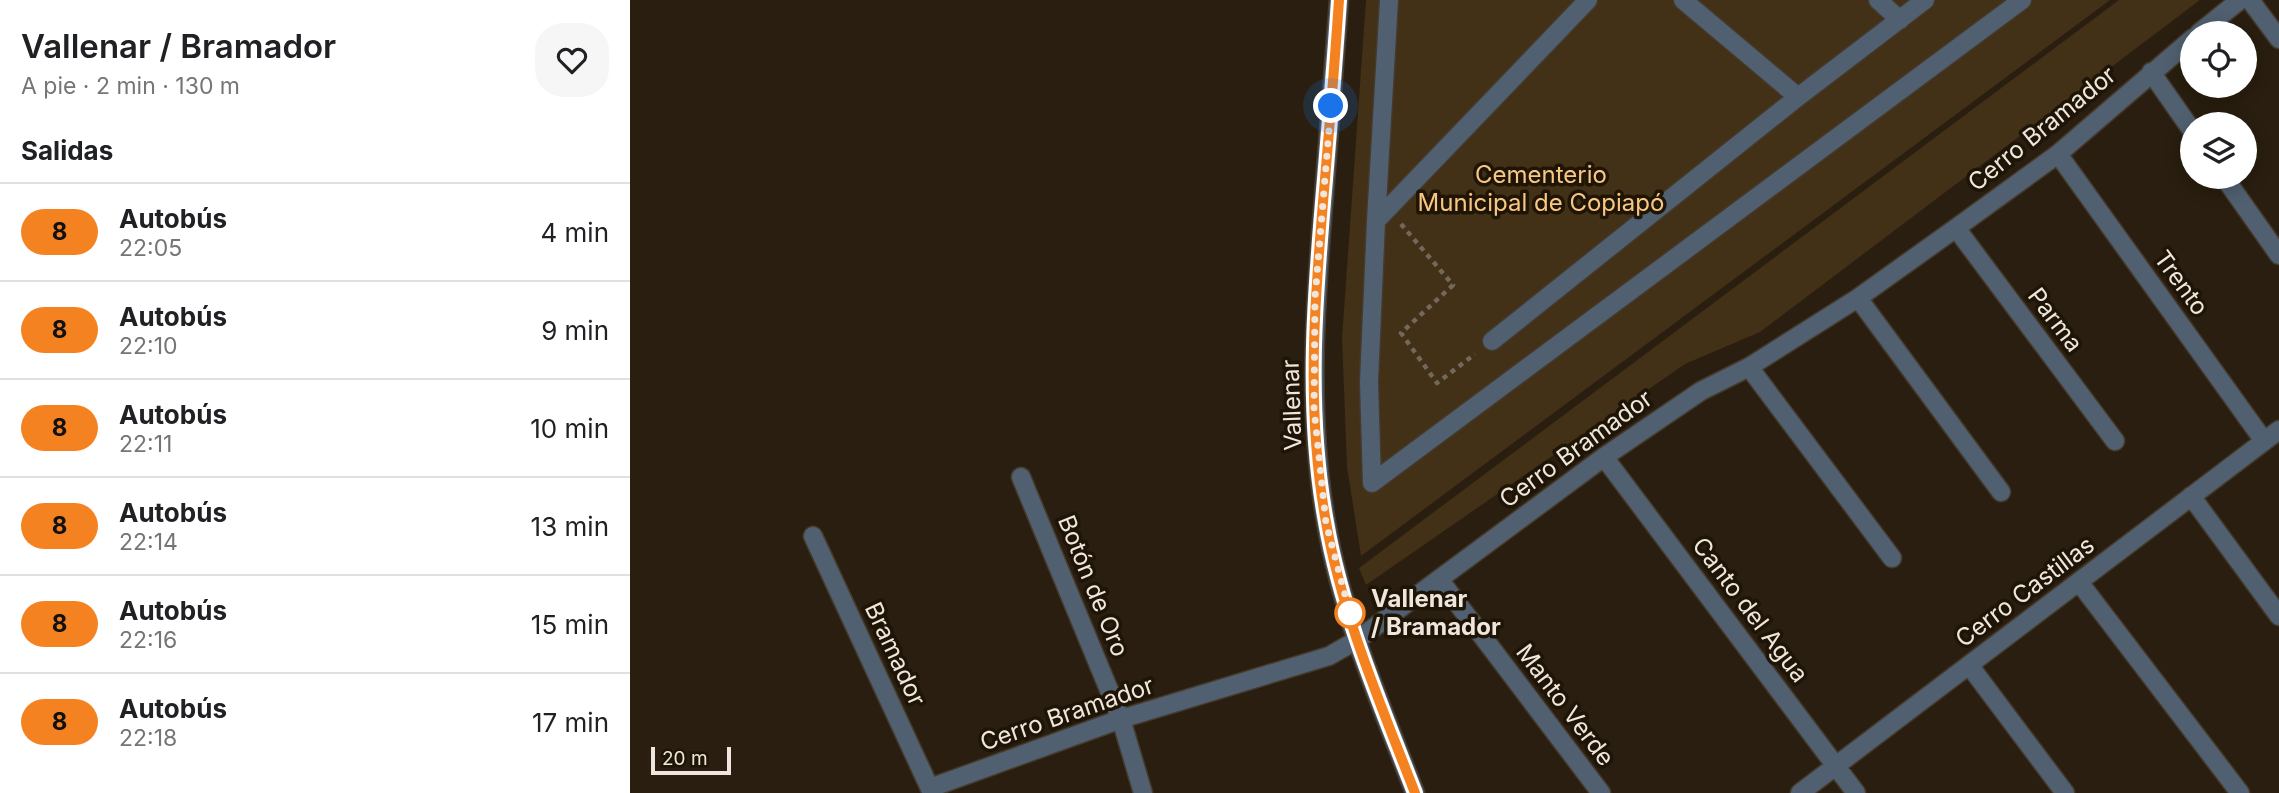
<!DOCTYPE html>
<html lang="es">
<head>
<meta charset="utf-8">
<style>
  :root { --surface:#fff; --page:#f6f6f6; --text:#202124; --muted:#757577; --line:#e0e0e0 }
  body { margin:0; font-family:Inter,sans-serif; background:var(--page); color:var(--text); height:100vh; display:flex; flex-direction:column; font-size:26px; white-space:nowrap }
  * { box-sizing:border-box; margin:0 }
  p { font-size:23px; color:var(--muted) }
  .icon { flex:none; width:38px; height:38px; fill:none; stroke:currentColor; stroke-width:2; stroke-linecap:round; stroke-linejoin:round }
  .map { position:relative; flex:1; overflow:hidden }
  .panel { display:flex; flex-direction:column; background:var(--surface); width:630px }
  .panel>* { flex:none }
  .badge { padding:0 14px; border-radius:23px; font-size:24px; line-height:46px }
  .fabs { position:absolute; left:1550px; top:21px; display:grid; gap:14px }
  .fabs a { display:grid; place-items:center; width:77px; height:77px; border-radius:50%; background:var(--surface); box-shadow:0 4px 18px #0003; font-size:35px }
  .scale { position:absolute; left:21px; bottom:18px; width:80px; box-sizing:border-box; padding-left:7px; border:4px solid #efe7dd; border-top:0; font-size:19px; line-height:24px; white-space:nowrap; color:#efe7dd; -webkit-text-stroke:5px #1f1506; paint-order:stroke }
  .you { position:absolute; width:35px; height:35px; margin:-18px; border:5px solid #fff; border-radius:50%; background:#1a73e8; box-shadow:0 0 0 10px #1a73e833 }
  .map>.badge { position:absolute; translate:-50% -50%; box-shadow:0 0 0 4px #fff }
  h2 { padding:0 21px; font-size:26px; line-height:63px }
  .round { display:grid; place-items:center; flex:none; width:74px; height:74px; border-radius:28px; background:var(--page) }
  .summary { display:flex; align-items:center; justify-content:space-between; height:119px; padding:0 21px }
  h1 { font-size:33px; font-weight:600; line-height:52px }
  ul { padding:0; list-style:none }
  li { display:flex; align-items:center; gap:21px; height:98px; padding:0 21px; border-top:2px solid var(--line) }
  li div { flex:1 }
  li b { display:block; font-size:26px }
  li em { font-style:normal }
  li .badge { min-width:77px; font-weight:700; text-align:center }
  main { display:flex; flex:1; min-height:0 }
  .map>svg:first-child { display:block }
  .green { fill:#423017 }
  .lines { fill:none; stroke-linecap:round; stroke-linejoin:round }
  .pedestrian-casing { stroke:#453a2c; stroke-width:21 }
  .minor-casing { stroke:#453a2c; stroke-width:21 }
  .tertiary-casing { stroke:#453a2c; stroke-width:21 }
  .path { stroke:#72685b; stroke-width:4.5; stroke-dasharray:5 5; stroke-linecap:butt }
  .pedestrian { stroke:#506070; stroke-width:18 }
  .minor { stroke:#506070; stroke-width:18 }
  .tertiary { stroke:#506070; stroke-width:18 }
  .line-casing { stroke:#fff; stroke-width:16 }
  .line { stroke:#f58220; stroke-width:10 }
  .walk { stroke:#efe7dd; stroke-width:7; stroke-dasharray:0 12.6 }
  .stop-dot { fill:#fff; stroke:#f58220; stroke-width:3.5 }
  .labels { text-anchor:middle; stroke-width:7; stroke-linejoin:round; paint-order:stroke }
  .street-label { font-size:24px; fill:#efe7dd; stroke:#1f1506 }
  .park-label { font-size:24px; fill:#f9c783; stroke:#1f1506 }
  .stop-label { font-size:24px; font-weight:bold; fill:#efe7dd; stroke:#1f1506; text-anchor:start }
</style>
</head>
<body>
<main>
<section class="panel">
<div class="summary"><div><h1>Vallenar / Bramador</h1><p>A pie · 2 min · 130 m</p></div><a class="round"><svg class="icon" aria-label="heart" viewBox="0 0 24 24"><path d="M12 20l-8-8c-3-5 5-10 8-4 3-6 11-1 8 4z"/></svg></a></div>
<h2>Salidas</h2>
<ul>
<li><span class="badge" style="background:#f58220;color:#111">8</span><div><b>Autobús</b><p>22:05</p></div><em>4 min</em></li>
<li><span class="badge" style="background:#f58220;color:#111">8</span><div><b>Autobús</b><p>22:10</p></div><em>9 min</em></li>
<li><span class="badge" style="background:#f58220;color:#111">8</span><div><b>Autobús</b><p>22:11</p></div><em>10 min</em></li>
<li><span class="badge" style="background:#f58220;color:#111">8</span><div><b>Autobús</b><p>22:14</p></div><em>13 min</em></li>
<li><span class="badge" style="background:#f58220;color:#111">8</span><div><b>Autobús</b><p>22:16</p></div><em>15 min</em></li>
<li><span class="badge" style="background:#f58220;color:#111">8</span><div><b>Autobús</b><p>22:18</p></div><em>17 min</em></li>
</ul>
</section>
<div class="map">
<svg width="1649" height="793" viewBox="0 0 1649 793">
  <rect width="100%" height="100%" fill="#291e0f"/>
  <path class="green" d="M736 0H1480L731 556 717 467 712 338Z
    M1489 0H1570L1130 332 1055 364 736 585 729 568Z"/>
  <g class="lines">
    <g class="pedestrian-casing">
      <path id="pedestrian" d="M1053 0 1168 97
        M1248 0 1270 20
        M746 221 958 0
        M862 341 1168 97 1295 0
        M742 483 1392 0
        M742 483 739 382 746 221 759 0"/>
    </g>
    <g class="minor-casing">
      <path id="minor" d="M1620 0 1649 39
        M1569 33 1610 0
        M1521 72 1563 132
        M1428 154 1634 441
        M1594 177 1649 255
        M1326 228 1485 441
        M1228 298 1371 492
        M1119 367 1262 558
        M974 457 1226 793
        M391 477 491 719 513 793
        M1561 496 1649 616
        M183 536 302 793
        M809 579 971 793
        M1449 582 1610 793
        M1339 665 1435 793
        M300 788 491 719 699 656 727 640 974 457 1071 391 1119 367 1228 298 1326 228 1428 154 1563 38
        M1170 793 1649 430"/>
    </g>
    <g class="tertiary-casing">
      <path id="tertiary" d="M709 0C704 65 699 130 694 195 685 304 677 414 696 522 712 616 751 705 785 793"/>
    </g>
    <path class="path" d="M771 224 823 285 771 333 807 383 845 354"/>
    <use href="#pedestrian" class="pedestrian"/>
    <use href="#minor" class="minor"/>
    <use href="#tertiary" class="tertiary"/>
  </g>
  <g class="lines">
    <g class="line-casing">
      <path id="line" d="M709 0C705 60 700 120 695 179 685 293 675 409 696 522 712 615 751 705 785 793"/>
    </g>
    <use href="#line" class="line"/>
    <path class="walk" d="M701 106 685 298 684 409 696 523 721 617 720 613"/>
  </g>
  <circle class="stop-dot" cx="720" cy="613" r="14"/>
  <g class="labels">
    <g class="street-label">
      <text transform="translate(1412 129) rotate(-39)" y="8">Cerro Bramador</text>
      <text transform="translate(1551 283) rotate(54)" y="8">Trento</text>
      <text transform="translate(1425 320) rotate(53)" y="8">Parma</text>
      <text transform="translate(662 405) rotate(-92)" y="8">Vallenar</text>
      <text transform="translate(946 449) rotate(-36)" y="8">Cerro Bramador</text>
      <text transform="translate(463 586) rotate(68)" y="8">Botón de Oro</text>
      <text transform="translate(1395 592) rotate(-37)" y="8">Cerro Castillas</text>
      <text transform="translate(1120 610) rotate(53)" y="8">Canto del Agua</text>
      <text transform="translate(265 654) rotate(65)" y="8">Bramador</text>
      <text transform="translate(935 705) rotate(53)" y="8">Manto Verde</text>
      <text transform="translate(437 714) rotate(-19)" y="8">Cerro Bramador</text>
    </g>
    <g class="park-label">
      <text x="911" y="183">Cementerio<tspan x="911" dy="28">Municipal de Copiapó</tspan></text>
    </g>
    <g class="stop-label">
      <text x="741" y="607">Vallenar<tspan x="741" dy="28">/ Bramador</tspan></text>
    </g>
  </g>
</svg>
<div class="fabs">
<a><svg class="icon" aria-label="locate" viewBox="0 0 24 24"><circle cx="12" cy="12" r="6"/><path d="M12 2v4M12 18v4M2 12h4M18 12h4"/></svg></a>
<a><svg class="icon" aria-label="layers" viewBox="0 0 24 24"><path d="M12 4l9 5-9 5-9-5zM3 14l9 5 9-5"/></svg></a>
</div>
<div class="scale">20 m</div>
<div class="you" style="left:701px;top:106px"></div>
</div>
</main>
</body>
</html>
